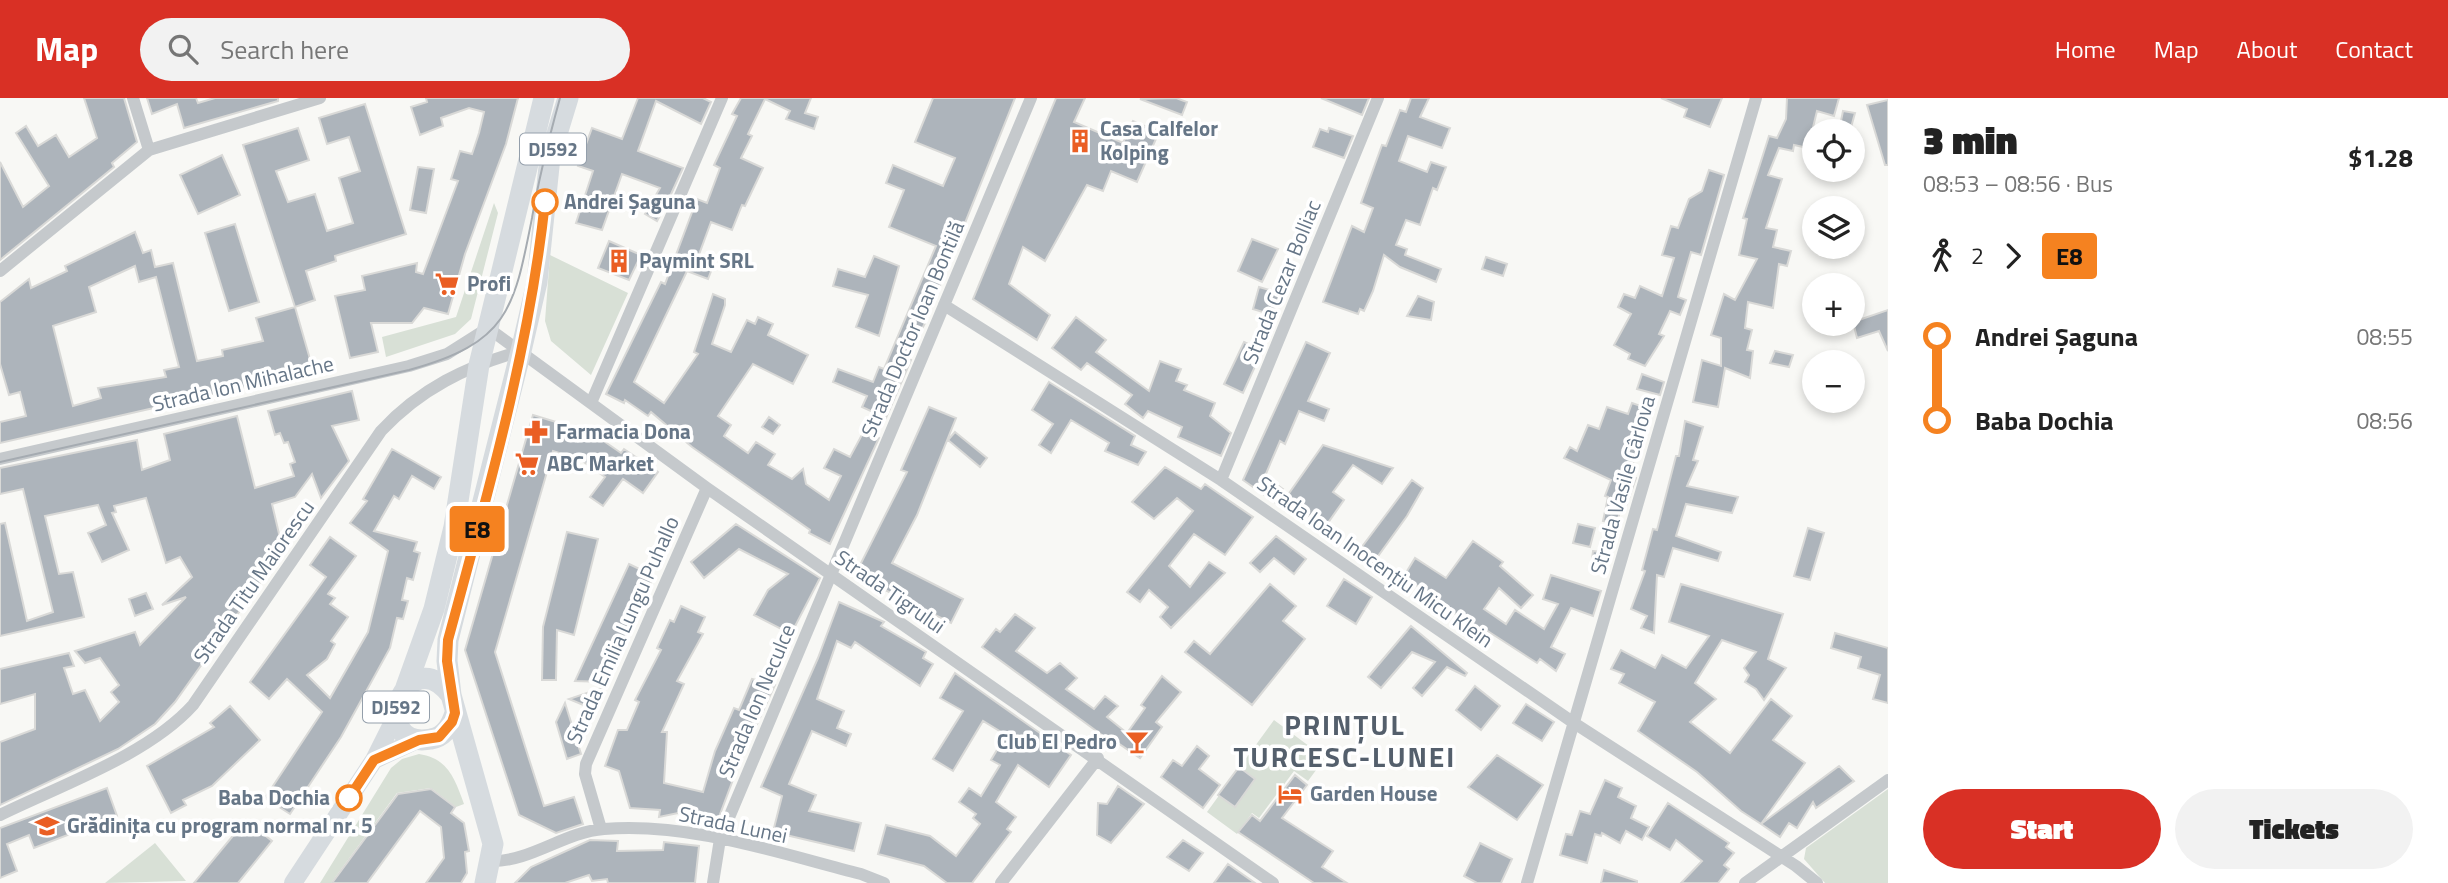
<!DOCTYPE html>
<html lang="en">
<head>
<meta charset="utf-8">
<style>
  :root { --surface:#fff; --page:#f2f2f2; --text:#222; --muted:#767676; --accent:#d93025 }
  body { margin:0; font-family:"Titillium Web",sans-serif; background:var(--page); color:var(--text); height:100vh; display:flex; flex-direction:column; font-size:26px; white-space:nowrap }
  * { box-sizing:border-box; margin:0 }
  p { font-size:23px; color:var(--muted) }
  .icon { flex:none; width:38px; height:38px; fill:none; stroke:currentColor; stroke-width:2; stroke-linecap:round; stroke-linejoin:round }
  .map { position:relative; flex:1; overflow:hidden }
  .sheet { display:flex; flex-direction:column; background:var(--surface); width:560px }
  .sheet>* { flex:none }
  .badge { padding:0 14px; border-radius:5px; font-size:24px; line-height:46px }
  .fabs { position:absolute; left:1802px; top:21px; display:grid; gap:14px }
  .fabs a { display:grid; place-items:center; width:63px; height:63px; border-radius:50%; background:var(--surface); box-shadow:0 4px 10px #0003; font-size:35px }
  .map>.badge { position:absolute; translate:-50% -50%; box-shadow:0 0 0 4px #fff }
  .legs { display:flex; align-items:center; gap:10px; height:77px; padding:0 35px; font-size:23px }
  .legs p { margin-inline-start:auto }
  .summary { display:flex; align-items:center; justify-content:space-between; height:119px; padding:0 35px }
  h1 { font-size:38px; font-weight:800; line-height:52px }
  .primary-button { display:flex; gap:14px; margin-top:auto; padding:14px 35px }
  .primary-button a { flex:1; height:80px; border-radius:42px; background:var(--accent); color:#fff; font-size:28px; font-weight:800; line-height:80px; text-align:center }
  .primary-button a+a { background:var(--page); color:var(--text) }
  ul { padding:0 35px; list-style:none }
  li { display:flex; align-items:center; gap:24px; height:84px; font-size:26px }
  li i { display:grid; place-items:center; width:10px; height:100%; margin:0 9px; background:currentColor }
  li i::after { content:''; width:18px; height:18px; margin:-9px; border:5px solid; border-radius:50%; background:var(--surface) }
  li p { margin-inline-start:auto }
  li:first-child i { background:linear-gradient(#0000 50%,currentColor 0) }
  li:last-child i { background:linear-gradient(currentColor 50%,#0000 0) }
  header { display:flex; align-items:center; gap:42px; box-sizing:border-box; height:98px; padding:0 35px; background:var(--accent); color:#fff }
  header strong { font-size:33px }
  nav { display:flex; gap:38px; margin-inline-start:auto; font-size:24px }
  .search { width:490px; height:63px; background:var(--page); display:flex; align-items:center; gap:18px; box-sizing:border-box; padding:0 24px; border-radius:38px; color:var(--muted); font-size:26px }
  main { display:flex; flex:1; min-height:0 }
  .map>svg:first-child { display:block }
  .green { fill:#d8e0d6 }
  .building { fill:#adb4bb; stroke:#d9d9d7; stroke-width:2; fill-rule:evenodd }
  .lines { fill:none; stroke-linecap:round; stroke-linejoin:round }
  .street { stroke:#c5c9cc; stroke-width:12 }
  .secondary { stroke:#d6dbdf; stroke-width:18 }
  .primary { stroke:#d6dbdf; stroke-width:21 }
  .tram { stroke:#a5abb1; stroke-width:2 }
  .line-1-casing { stroke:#fff; stroke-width:16 }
  .line-1 { stroke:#f58220; stroke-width:10 }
  .stop-1-dot { fill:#fff; stroke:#f58220; stroke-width:3.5 }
  .labels { text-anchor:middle; stroke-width:7; stroke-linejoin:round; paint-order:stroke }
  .shield { fill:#fff; stroke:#949fab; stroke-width:2 }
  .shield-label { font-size:19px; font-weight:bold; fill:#667687 }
  .poi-label { font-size:21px; font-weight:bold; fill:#667687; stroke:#fff; text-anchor:start }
  .stop-label { font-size:21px; font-weight:bold; fill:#667687; stroke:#fff; text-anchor:start }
  .street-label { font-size:21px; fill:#667687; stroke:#fff }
  .district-label { font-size:28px; font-weight:bold; letter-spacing:2px; fill:#545f6c; stroke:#fff }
</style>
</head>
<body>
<header>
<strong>Map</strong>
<div class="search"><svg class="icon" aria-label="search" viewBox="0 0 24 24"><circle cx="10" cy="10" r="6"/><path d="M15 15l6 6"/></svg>Search here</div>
<nav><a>Home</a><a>Map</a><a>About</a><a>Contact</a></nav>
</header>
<main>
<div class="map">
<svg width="1888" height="785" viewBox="0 0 1888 785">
  <rect width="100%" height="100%" fill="#f8f8f5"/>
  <path class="green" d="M494 105 498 115 471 221 455 236 386 259 382 239 456 219Z
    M550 157 628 195 591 277 551 243 545 223Z
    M1274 622 1325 660 1308 683 1294 673 1259 720 1252 715 1237 736 1207 714Z
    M419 656C448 660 455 681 464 706L456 709 431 690 397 695 331 785H320L391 670 402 661Z
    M1888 691V785H1825L1804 761 1806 750Z
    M155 745 186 783 105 785Z"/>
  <path class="building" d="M84 0H124L137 44 112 65 114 69 0 162V64L23 109 49 88 16 35 26 28 38 48 56 37 69 59 97 40Z
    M147 0H196L198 5 215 0H278V3L184 30 177 6 152 16Z
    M426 0H518L506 46 465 156 448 216 424 210 412 225H371L378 254 350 260 335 198 365 192 362 178 417 165 416 174 423 176 458 83 451 81 460 53 472 56 479 35 484 14 469 10 441 20 443 28 420 37 411 9 427 4Z
    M638 0H703L711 4 701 26 656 3 638 53 683 70 666 107 657 123 645 116 660 90 622 76 602 132 576 125 593 73 578 68 592 30 622 41Z
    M741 0H811L805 15 818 19 814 31 786 21 790 13 765 1 748 36 752 38 741 60 763 70 745 108 742 107 732 132 711 124 697 162 713 168 708 181 687 173 634 284 664 305 698 256 694 254 713 196 725 201V207L712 246 731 254 747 222 755 226 758 219 773 226 768 237 808 257 793 286 753 266 718 318 731 327 724 338 748 355 756 344 775 356 768 367 792 381 803 371 806 386 829 402 841 378 824 370 834 351 850 359 864 333 879 340 830 446 809 435 810 432 692 349 651 314 648 318 625 302 624 305 606 296 661 184 665 186 697 101 707 105 720 70 714 67 737 18 732 16Z
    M933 0H1015L925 225 907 260 911 262 886 320 862 309 867 298 833 284 838 271 873 284 879 269 884 271 936 148 889 129 904 92 886 85 893 67 943 88 955 60 915 44Z
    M1056 0H1085L1074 24 1123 45 1133 23 1159 34 1137 84 1111 73 1103 93 1087 87 1045 163 1023 149 1009 186 1050 217 1037 242 973 201Z
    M1176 0 1187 4 1182 17 1140 1Z
    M1321 0H1369L1362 17Z
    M1411 0H1429L1420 19 1450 30 1442 50 1408 38 1399 63 1427 74 1431 64 1446 69 1437 92 1433 90 1420 127 1406 122 1396 147 1407 151 1405 157 1441 171 1436 184 1400 169 1384 157 1373 193 1364 213 1360 211 1358 216 1323 204 1352 128 1364 134 1373 110 1361 105 1382 47 1386 48 1400 12 1406 14Z
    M1661 0H1722L1710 29 1684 19 1687 11Z
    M1787 0H1839L1834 18 1817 13 1808 50 1794 47 1793 53 1779 50 1768 77 1782 81 1766 130 1777 132 1773 149 1791 153 1787 168 1779 166 1773 210 1748 204 1745 230 1752 232 1747 252 1753 253 1750 280 1725 270 1718 309 1693 304 1702 262 1721 268V240L1711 237 1724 196 1735 202 1757 161 1739 157 1747 121 1743 120 1769 38 1777 40 1786 21Z
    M1888 2V67H1885L1867 7Z
    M365 6 406 136 335 158 336 163 306 173 315 202 295 209 243 47 298 30 309 62 276 73 288 104 315 96 327 133 353 125 339 80 360 73 349 39 327 46 319 20Z
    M1843 13 1855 15 1850 33H1839Z
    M1329 30 1353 38 1344 60 1313 49 1320 31 1328 34Z
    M222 57 240 97 198 116 180 77Z
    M418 69 434 71 426 115 410 112Z
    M1709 72 1724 77 1701 157 1691 154 1678 199 1686 202 1680 217 1670 213 1659 236 1664 238 1645 268 1628 261 1630 256 1614 247 1631 216 1618 209 1624 196 1635 200 1640 188 1662 198 1674 160 1662 157 1671 128 1678 130 1689 101 1702 93Z
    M235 126 259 204 229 213 205 135Z
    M135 134 143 155 151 152 155 169 173 165 197 263 223 258 222 252 263 243 256 220 295 209 312 268 246 289 0 345V324L26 318 20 294 9 297 0 266V204L29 181 31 190 67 173 65 168ZM135 168 139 184 156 179 179 269 164 272 166 279 98 290 101 300 73 308 53 228 96 214 89 189Z
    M1252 141 1278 151 1262 184 1238 173Z
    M609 143 641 157 629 182 598 170Z
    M874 158 899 168 879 238 856 229 868 197 833 188 838 171 865 179Z
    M1486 159 1507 166 1503 178 1482 171Z
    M1259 189 1280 195 1273 217 1253 211Z
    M1418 198 1434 204 1431 222 1407 218Z
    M1888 212V253L1879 233 1857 240 1853 224Z
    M1076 219 1106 242 1096 254 1149 293 1160 263 1181 271 1176 283 1187 287 1184 292 1215 305 1210 318 1231 335 1221 358 1178 339 1182 329 1148 313 1143 320 1125 306 1132 297 1087 265 1081 272 1052 250Z
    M1244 244 1262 253 1243 295 1224 286Z
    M1306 244 1330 255 1308 303 1329 311 1324 323 1299 313 1285 346 1280 343 1265 378 1283 391 1276 405 1243 382Z
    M1775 253 1793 257 1789 269 1770 265Z
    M1642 276 1664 284 1660 297 1637 291Z
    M1049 284 1135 338 1131 347 1146 354 1138 367 1105 353 1109 345 1071 322 1051 355 1039 347 1053 326 1032 312Z
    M352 293 359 322 332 328 349 363 321 400 312 376 295 399 272 406 280 440 289 444 175 604 155 626 118 651 0 707V644L35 631V596L0 606V571L69 555 74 568 64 570 73 596 85 592 100 623 119 604 111 594 119 587 100 560 85 565 75 553 135 534 140 547 186 499 162 507 192 479 180 459 166 465 146 400 114 408 116 414 112 415 129 452 102 464 88 435 106 427 98 407 45 418 59 476 73 474 84 519 0 538V426L5 425 27 523 53 514 23 391 0 396V370L137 342 142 372 170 362 164 336 237 318 255 390 294 378 290 366 295 364 288 344 284 345 280 335 275 337 268 313Z
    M1632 305 1652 312 1629 376 1636 380 1627 406 1622 404 1617 426 1603 423 1608 399 1605 398 1611 382 1564 360 1570 349 1577 353 1588 327 1599 331 1607 309 1628 316Z
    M929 309 956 320 917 417 892 465 963 501 951 525 855 477 907 374 901 372Z
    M533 317 592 335 621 355 624 351 658 374 643 395 623 381 603 408 590 399 605 379 581 362 553 353 495 554 544 708 574 699 583 726 556 735 519 717 465 552Z
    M769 319 780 327 773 336 762 329Z
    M1685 323 1703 329 1693 362 1698 363 1687 388 1738 399 1732 415 1686 406 1676 438 1721 454 1718 463 1673 450 1664 479 1657 477 1654 535 1641 530 1647 518 1631 511 1645 473 1642 472 1653 431 1657 432 1676 358H1679Z
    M955 334 987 360 980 369 948 342Z
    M1323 347 1393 370 1382 386 1353 367 1333 394 1344 402 1325 429 1285 401Z
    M392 351 441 379 434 391 412 378 399 401 394 398 374 433 417 444 414 453 420 455 413 482 407 480 402 502 408 503 403 521 397 520 390 550 341 639 290 716 265 700 322 614 287 581 269 601 250 584 326 479 310 467 330 439 356 458 328 496 335 500 330 506 348 519 331 543 335 546 327 561 307 577 330 600 368 534 388 453 350 425 367 403 363 401Z
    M1165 369 1201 391 1205 386 1253 419 1225 457 1194 436 1169 468 1190 489 1209 464 1225 475 1171 530 1160 519 1168 509 1149 492 1140 504 1127 494 1193 413 1177 400 1154 421 1132 404Z
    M1412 382 1423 390 1407 418 1373 465 1358 454Z
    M736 426 820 480 791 536 754 517 768 492 788 476 739 451 704 480 691 464Z
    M1578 426 1595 430 1590 449 1573 445Z
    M1808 430 1824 435 1810 482 1794 478Z
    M567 434 598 441 574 537 557 532 556 582H542L543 529Z
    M1276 438 1306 461 1294 476 1274 460 1260 474 1250 465Z
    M1473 443 1503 464 1500 468 1533 497 1521 510 1499 490 1484 511 1506 526 1515 512 1544 531 1558 506 1543 501 1551 477 1601 493 1593 518 1571 510 1551 549 1565 556 1556 573 1540 561 1537 565 1483 530 1480 534 1404 478 1415 460 1446 480Z
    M1593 453 1609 455 1607 472 1591 470Z
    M629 466 654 478 617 558 605 584 575 583Z
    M1344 481 1372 499 1356 526 1327 508Z
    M1270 486 1296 508 1283 523 1305 541 1252 607 1185 554 1194 543 1210 556Z
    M1681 486 1783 516 1768 561 1786 570 1764 602 1756 591 1745 584 1749 577 1744 570 1756 554 1722 542 1695 585 1716 601 1690 624 1730 655 1771 601 1792 618 1773 642 1805 665 1761 726 1741 713 1697 674 1638 633 1655 604 1619 585 1624 576 1611 571 1621 552 1655 570 1662 557 1686 570 1709 538 1669 524Z
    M146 495 153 511 135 518 129 501Z
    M839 504 884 524 881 528 926 554 923 560 933 566 920 588 855 544 851 550 837 543 817 601 844 613 837 630 851 636 846 648 812 633 789 686 816 697 809 713 861 725 854 753 773 734 782 698 761 689 818 560Z
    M681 508 705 519 698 534 703 536 677 583 684 586 662 634H667L664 685 703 694 715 653 734 610 739 612 752 581 775 587 740 663 716 727 678 715 659 719 660 712 630 710 619 673 605 668 618 632H627L639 604 635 602 661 552 657 550 670 522 674 524Z
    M1015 516 1035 530 1016 553 1047 575 1060 565 1077 580 1066 591 1094 611 1105 598 1118 608 1107 619 1127 635 1145 610 1141 607 1162 578 1181 594 1156 624 1162 629 1140 660 1112 641 1110 643 982 549 996 531 1000 534Z
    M1411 528 1467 575 1465 578 1447 569 1422 598 1413 590 1435 564 1412 554 1381 590 1368 579Z
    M1835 535 1888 550V605L1873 601 1880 577 1858 570 1861 559 1831 550Z
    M955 575 1071 657 1049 689 1018 667 996 704 1016 719 1007 731 1011 734 972 785H947L924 768 878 756 886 727 930 738 956 758 980 726 973 720 976 716 959 704 969 690 981 698 1000 667 991 662 1006 637 983 623 953 673 933 661 963 613 940 600Z
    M1475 588 1500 608 1481 632 1456 612Z
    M602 590 593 611 569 601Z
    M565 605 581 656 567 661 556 624Z
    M1526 606 1554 624 1542 643 1513 625Z
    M230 608 260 642 212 688 183 702 186 707 171 715 147 668 214 629 210 625Z
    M1197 648 1209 658 1199 671 1220 687 1203 710 1161 679 1173 662 1182 668Z
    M1497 657 1543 687 1517 722 1468 689Z
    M1839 668 1854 683 1816 710 1813 704 1797 730 1789 725 1780 739 1761 726Z
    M1239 669 1255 681 1235 709 1218 697Z
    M1295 677 1307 687 1282 720 1333 753 1322 769 1347 785H1314L1238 734 1252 717 1260 723Z
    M1605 682 1622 690 1618 699 1636 708 1631 720 1649 729 1642 742 1626 733 1620 745 1602 735 1601 738 1595 736 1587 765 1560 757 1566 736 1572 737 1580 713 1590 716Z
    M1118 688 1144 706 1111 745 1097 737 1098 705 1107 706Z
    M107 690 117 718 34 750 29 737 7 746 17 773 0 780V730Z
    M431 691 455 709 451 715 464 725 469 753 465 754 467 775 461 785H426L444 760 441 729 420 713 367 785H332L398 696Z
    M1668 705 1729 745 1726 749 1734 755 1724 767 1729 771 1718 785H1681L1702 763 1676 742 1670 752 1647 738Z
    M246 722 272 743 238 785H194Z
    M590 742 618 743 617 753 663 752 664 744 699 748 695 785H608L607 781 592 783 589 777 565 785H515L531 769Z
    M1183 742 1203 755 1189 773 1167 759Z
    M1480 745 1512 761 1501 785H1477L1464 778Z
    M1228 766 1255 785H1214Z
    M1604 772 1637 783V785H1601Z"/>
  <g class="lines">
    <path class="street" d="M133 0 149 52
      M0 173 149 52 320 0
      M944 207 1221 382 1574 625 1796 768 1817 785
      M591 305 722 0
      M0 361 409 268 447 256 488 230 707 390 1273 785
      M1221 382 1378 0
      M0 717C61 687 148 657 193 607L381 333C420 291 467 268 521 253
      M601 731 585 676 586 666 707 390
      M491 763C531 764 564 734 604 731 690 724 778 755 861 776L884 785
      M713 785 720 741 1031 0
      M1001 785 1098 660
      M1527 785 1756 0
      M1745 785 1888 682"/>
    <path class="secondary" d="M374 662 419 641
      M293 785 374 662 396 618"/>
    <path class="primary" d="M406 589 434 511 454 429 479 267 544 0
      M451 597 447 563 448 542 521 253 537 184 550 59 568 0
      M455 615C451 628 444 639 431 641 366 653 406 539 451 597L493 746 485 785"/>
    <path class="tram" d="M0 364 409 272C508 245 514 212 532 120 539 79 549 40 560 0"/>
  </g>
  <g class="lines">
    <g class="line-1-casing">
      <path id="line-1" d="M349 700 374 662 419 642 439 639 452 624 455 615 447 563 448 542C487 398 529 253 545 104"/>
    </g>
    <use href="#line-1" class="line-1"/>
  </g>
  <defs>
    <g id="building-bare" transform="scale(1.89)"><path d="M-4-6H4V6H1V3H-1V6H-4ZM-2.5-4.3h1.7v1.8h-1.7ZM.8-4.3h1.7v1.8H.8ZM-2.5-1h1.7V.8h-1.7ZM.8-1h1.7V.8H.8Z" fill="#ea5e23" stroke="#fff" stroke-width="2.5" paint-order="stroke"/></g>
    <g id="supermarket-bare" transform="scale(1.89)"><path d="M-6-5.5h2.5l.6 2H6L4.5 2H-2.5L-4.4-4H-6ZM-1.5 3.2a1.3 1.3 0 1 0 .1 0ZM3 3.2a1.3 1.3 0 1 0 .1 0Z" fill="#ea5e23" stroke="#fff" stroke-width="2.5" paint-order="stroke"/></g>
    <g id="pharmacy-bare" transform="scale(1.89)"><path d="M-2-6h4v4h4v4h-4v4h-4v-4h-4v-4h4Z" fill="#ea5e23" stroke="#fff" stroke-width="2.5" paint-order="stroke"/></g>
    <g id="bar-bare" transform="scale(1.89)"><path d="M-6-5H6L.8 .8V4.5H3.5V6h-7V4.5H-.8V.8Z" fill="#ea5e23" stroke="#fff" stroke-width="2.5" paint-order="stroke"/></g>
    <g id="hotel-bare" transform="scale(1.89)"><path d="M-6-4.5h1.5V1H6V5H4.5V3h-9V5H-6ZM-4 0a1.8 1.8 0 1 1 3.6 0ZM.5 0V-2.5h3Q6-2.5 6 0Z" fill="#ea5e23" stroke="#fff" stroke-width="2.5" paint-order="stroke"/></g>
    <g id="school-bare" transform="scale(1.89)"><path d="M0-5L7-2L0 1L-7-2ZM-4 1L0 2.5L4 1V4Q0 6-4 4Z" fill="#ea5e23" stroke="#fff" stroke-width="2.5" paint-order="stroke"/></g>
  </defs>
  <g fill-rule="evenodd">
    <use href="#building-bare" x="1080" y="43"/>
    <use href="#building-bare" x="619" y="163"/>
    <use href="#supermarket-bare" x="447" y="186"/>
    <use href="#pharmacy-bare" x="536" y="334"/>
    <use href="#supermarket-bare" x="527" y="366"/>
    <use href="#bar-bare" x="1137" y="644"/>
    <use href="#hotel-bare" x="1290" y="696"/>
    <use href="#school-bare" x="47" y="728"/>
  </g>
  <g class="stop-1-dot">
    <circle cx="545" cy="104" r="12"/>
    <circle cx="349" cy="700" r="12"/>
  </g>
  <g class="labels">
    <g class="shield">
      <rect x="520" y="35.5" width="66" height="31" rx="5"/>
      <rect x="363" y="593.5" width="66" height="31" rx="5"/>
    </g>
    <g class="shield-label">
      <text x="553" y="58">DJ592</text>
      <text x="396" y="616">DJ592</text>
    </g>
    <g class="poi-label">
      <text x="1100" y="38">Casa Calfelor<tspan x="1100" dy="24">Kolping</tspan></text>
      <text x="639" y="170">Paymint SRL</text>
      <text x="467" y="193">Profi</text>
      <text x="556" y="341">Farmacia Dona</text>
      <text x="547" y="373">ABC Market</text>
      <text x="1117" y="651" text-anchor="end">Club El Pedro</text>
      <text x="1310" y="703">Garden House</text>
      <text x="67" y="735">Grădinița cu program normal nr. 5</text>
    </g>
    <g class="stop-label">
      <text x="564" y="111">Andrei Șaguna</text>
      <text x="330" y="707" text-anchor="end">Baba Dochia</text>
    </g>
    <g class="street-label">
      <text transform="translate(1282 184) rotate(-68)" y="7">Strada Cezar Bolliac</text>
      <text transform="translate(913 231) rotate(-67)" y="7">Strada Doctor Ioan Bontilă</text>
      <text transform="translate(243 286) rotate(-13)" y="7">Strada Ion Mihalache</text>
      <text transform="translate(1623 387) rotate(-74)" y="7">Strada Vasile Cârlova</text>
      <text transform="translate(1375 464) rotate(35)" y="7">Strada Ioan Inocențiu Micu Klein</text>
      <text transform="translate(254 484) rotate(-55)" y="7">Strada Titu Maiorescu</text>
      <text transform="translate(890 494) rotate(35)" y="7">Strada Tigrului</text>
      <text transform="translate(623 532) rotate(-66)" y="7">Strada Emilia Lungu Puhallo</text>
      <text transform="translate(757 603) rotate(-67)" y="7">Strada Ion Neculce</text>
      <text transform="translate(733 727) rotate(12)" y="7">Strada Lunei</text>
    </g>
    <g class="district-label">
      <text x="1345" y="637">PRINȚUL<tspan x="1345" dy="32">TURCESC-LUNEI</tspan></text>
    </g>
  </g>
</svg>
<div class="fabs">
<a><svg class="icon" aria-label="locate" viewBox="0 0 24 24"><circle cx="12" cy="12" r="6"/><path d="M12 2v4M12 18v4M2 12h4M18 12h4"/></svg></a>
<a><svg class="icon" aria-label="layers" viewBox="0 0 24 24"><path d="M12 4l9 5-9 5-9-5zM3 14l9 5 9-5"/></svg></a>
<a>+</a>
<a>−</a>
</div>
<b class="badge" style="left:477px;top:431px;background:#f58220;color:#111">E8</b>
</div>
<section class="sheet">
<div class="summary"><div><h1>3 min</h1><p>08:53 – 08:56 · Bus</p></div><b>$1.28</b></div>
<div class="legs"><svg class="icon" aria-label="walk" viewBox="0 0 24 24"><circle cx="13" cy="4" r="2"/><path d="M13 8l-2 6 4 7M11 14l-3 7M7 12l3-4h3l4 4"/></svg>2<svg class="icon" aria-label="forward" viewBox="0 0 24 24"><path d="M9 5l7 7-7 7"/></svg><b class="badge" style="background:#f58220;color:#111">E8</b></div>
<ul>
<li><i style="color:#f58220"></i><b>Andrei Șaguna</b><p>08:55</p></li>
<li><i style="color:#f58220"></i><b>Baba Dochia</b><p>08:56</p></li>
</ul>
<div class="primary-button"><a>Start</a><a>Tickets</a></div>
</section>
</main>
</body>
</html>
